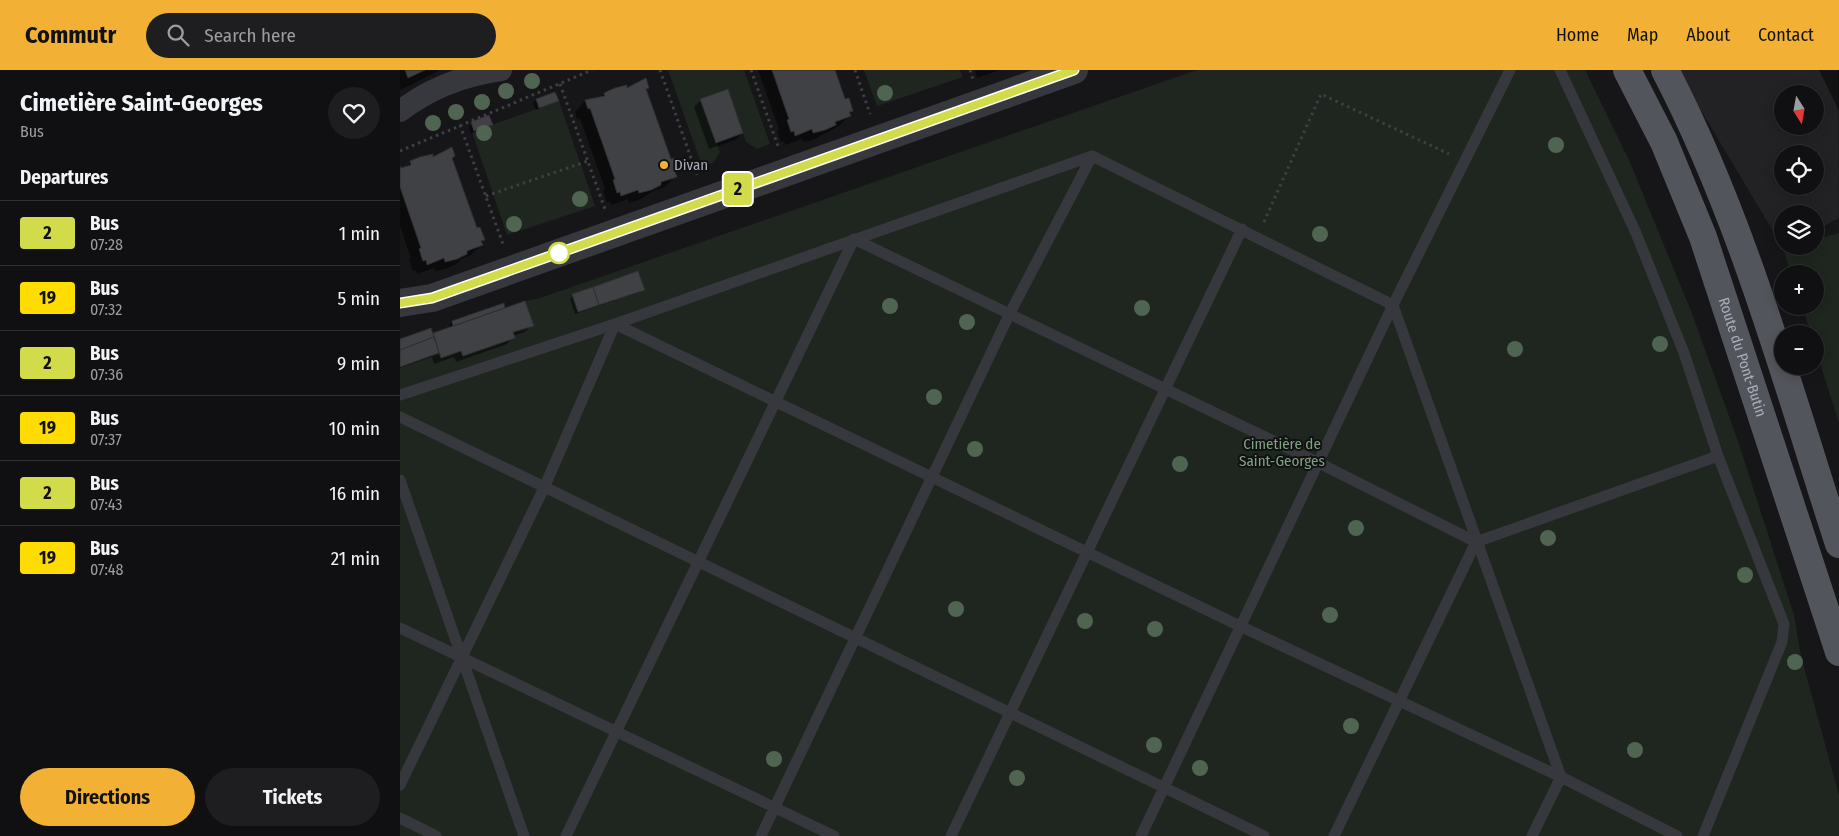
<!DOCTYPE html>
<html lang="en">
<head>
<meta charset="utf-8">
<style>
  :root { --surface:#101012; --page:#1e1e20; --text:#f1f3f6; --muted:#9c9d9f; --line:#303032; --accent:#f2b134 }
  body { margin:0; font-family:"Fira Sans Condensed",sans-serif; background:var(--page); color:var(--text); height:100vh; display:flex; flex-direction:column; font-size:19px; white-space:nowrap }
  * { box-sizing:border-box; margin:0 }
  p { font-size:16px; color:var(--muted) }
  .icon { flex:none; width:28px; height:28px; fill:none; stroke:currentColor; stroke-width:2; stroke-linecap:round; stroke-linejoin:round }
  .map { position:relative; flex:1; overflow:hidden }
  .drawer { display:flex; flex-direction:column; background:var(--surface); width:400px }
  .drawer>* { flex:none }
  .badge { padding:0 10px; border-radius:4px; font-size:18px; line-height:32px }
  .needle { width:32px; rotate:169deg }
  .controls { position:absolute; left:1374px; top:15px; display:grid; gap:10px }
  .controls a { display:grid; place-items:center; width:50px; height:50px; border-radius:50%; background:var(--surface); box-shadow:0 2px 12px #0003,0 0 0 1px var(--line); font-size:25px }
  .map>.badge { position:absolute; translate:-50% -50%; box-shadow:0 0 0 2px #fff }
  h2 { padding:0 20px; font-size:19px; line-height:45px }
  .round { display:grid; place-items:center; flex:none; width:52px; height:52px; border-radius:26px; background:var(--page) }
  .head { display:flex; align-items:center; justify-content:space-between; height:85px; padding:0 20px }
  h1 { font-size:24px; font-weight:700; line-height:38px }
  .button { display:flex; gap:10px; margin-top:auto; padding:10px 20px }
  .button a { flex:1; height:58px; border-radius:30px; background:var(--accent); color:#111; font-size:20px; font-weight:700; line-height:58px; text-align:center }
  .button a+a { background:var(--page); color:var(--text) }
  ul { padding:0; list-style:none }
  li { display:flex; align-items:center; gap:15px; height:65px; padding:0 20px; border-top:1px solid var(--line) }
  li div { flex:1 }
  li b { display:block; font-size:19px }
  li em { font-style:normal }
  li .badge { min-width:55px; font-weight:700; text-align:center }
  header { display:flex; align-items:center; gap:30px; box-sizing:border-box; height:70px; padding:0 25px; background:var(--accent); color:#111 }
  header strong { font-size:24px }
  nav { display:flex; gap:28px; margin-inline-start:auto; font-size:18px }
  .search { width:350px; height:45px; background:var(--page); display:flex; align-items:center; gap:12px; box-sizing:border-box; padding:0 18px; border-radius:28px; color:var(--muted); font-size:19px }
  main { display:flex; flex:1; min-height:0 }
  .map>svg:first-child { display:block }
  .built { fill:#222225; fill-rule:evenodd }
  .green { fill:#1e261f }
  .shadow { fill:#0007 }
  .building { fill:#404145; stroke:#303034 }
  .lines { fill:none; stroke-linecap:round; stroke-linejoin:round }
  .path { stroke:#3d3f44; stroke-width:3; stroke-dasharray:2.5 4; stroke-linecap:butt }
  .service { stroke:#37383d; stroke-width:11 }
  .minor { stroke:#37383d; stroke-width:22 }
  .tertiary { stroke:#37383d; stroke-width:28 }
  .primary { stroke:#53555c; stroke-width:28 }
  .tree { fill:#506452 }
  .line-casing { stroke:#fff; stroke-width:11 }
  .line { stroke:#d2db4a; stroke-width:8 }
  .poi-dot { fill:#f2b134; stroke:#111113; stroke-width:2 }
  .stop-dot { fill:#fff; stroke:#d2db4a; stroke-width:2.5 }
  .labels { text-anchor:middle; stroke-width:4; stroke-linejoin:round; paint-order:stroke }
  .poi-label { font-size:15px; fill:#a8adb8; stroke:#111113; text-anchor:start }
  .street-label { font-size:15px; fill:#a8adb8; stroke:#111113 }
  .park-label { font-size:15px; fill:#7fa381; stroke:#111113 }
</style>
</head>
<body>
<header>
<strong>Commutr</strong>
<div class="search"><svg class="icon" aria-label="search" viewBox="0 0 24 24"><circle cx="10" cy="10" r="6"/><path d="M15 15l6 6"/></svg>Search here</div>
<nav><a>Home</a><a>Map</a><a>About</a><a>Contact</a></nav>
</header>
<main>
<section class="drawer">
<div class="head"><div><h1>Cimetière Saint-Georges</h1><p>Bus</p></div><a class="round"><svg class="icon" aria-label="heart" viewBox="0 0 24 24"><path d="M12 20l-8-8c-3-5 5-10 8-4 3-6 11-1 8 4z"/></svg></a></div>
<h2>Departures</h2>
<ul>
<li><span class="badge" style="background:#d2db4a;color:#111">2</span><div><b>Bus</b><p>07:28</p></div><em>1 min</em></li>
<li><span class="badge" style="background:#ffdc00;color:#111">19</span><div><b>Bus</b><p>07:32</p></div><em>5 min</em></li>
<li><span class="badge" style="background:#d2db4a;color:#111">2</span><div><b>Bus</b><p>07:36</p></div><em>9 min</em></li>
<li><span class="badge" style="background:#ffdc00;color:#111">19</span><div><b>Bus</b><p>07:37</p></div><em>10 min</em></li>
<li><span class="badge" style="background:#d2db4a;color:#111">2</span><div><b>Bus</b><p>07:43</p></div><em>16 min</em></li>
<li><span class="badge" style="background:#ffdc00;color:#111">19</span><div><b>Bus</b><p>07:48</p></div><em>21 min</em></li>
</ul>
<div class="button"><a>Directions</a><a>Tickets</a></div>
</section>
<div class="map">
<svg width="1439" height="766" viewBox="0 0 1439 766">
  <rect width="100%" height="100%" fill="#161618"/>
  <path class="built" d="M1277 0H1438L1439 148 1415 161V144H1382V176H1387L1383 178ZM1382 24H1415V56H1382ZM1382 84H1415V116H1382Z"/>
  <path class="green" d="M268 0H344L370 74 357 79 346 72 327 19 300 29 320 82 313 93 302 96Z
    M464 0H560L563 7 477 36Z
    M797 0H1185L1229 90 1291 241 1338 371 1394 545 1401 586 1439 725V766H0V275L125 231 140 228Z
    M159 31 195 136 107 165 72 62Z
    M1439 163V353L1415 278V264H1411L1402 236H1415V204H1391L1383 178 1415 176V169Z"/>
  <path class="shadow" d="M0 0H41L0 20Z
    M358 0H434L444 30 451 40 449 46 439 56 413 70 403 72 402 69 385 75 384 71 381 72 377 61 379 59Z
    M575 0H600L577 8Z
    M1419 0H1439V41Z
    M248 17 245 20 270 91 277 101 274 103 275 106 265 117 255 120 239 130 229 133 228 129 211 135 210 131 207 133 203 121 205 119 180 48 177 49 175 42 185 31 201 28 205 24Z
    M136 30 157 31 136 40 133 33Z
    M301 30 342 63 335 70 309 79 294 37Z
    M72 53 91 54 71 64 69 56Z
    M32 89H51L76 159 83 170 81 175 71 185 61 189 56 194 45 199 35 201 34 198 17 204 16 200 13 201 9 190 11 188 0 156V98L7 97 11 92Z
    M243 219 240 222 175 244 170 229 173 226Z
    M103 235 105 240 132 255 125 262 113 266 107 274 56 292 54 287 34 294 32 287 0 298V270L32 266 50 259 49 256 52 252Z"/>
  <path class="building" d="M5 0H25L8 8Z
    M372 0H435L445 29 449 28 453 41 449 42 451 46 435 52 436 55 425 60 413 63 412 59 395 66 394 61 391 62 387 50 389 49Z
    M246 8 249 18 246 19 271 89 274 88 279 101 275 102 277 107 261 112V115L251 120 239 123 238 120 221 126 220 122 217 123 213 110 215 109 190 38 188 39 185 30 205 26 204 23 215 18 227 15V18Z
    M328 19 343 63 316 73 300 29Z
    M155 22 159 31 139 38 136 29Z
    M89 45 93 55 74 61 71 52Z
    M52 77 55 86 52 88 77 158 80 157 85 170 81 171 83 175 67 181V184L57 189 45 192 44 188 27 195 26 190 23 191 19 179 21 178 0 117V96L1 98 11 95 10 91 20 87 33 84V87Z
    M238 201 245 220 199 235 193 217Z
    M193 217 199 235 178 242 172 224Z
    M125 231 134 256 113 262 115 268 63 286 61 281 41 288 33 263Z
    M104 233 105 238 53 256 52 251Z
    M31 258 34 267 0 280V269Z
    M34 267 39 283 0 297V280Z"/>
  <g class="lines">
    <path class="path" d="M260 0 297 105
      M351 0 378 76
      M455 0 470 44
      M570 0 573 9
      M160 14 205 139
      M60 55 103 174
      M0 81 192 0
      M86 126 188 91
      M864 152 921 24 1049 84"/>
    <path class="service" d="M0 325 215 254 692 86 993 235 1161 707 1132 766
      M0 347 864 766
      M0 410 124 766
      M1076 472 1318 386 1284 283 1236 163 1160 0
      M0 558 434 766
      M0 715 144 418 215 254 842 557 1161 707 1277 766
      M0 748 36 766
      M166 766 454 169 919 393 1076 472 934 766
      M361 766 610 243 692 86
      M551 766 842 159
      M741 766 993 235 1110 0
      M1303 766 1382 572 1384 554 1318 386"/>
    <path class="minor" d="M0 41C29 19 65 5 101 0"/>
    <path class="tertiary" d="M0 233 32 228 674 0"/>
    <g class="primary">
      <path id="s1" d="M1227 0 1264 72 1303 167 1439 582"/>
      <path d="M1265 0C1343 150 1387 314 1439 474"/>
    </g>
  </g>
  <g class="tree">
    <circle cx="132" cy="11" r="8"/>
    <circle cx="106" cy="21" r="8"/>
    <circle cx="485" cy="23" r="8"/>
    <circle cx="82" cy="32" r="8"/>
    <circle cx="56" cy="42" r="8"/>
    <circle cx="33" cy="53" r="8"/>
    <circle cx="84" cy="63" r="8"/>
    <circle cx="1156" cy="75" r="8"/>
    <circle cx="180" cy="129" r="8"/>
    <circle cx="114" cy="154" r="8"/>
    <circle cx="920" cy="164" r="8"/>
    <circle cx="490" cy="236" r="8"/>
    <circle cx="742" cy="238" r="8"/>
    <circle cx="567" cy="252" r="8"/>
    <circle cx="1260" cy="274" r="8"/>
    <circle cx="1115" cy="279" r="8"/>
    <circle cx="534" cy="327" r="8"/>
    <circle cx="575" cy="379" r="8"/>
    <circle cx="780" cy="394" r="8"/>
    <circle cx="956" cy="458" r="8"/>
    <circle cx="1148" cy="468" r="8"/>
    <circle cx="1345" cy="505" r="8"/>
    <circle cx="556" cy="539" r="8"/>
    <circle cx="930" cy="545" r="8"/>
    <circle cx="685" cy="551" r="8"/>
    <circle cx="755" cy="559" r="8"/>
    <circle cx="1395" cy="592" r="8"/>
    <circle cx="951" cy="656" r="8"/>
    <circle cx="754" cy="675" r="8"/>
    <circle cx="1235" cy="680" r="8"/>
    <circle cx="374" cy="689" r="8"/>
    <circle cx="800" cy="698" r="8"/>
    <circle cx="617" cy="708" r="8"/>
  </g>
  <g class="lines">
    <g class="line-casing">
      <path id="line" d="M0 233 32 228 674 0"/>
    </g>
    <use href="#line" class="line"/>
  </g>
  <circle class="poi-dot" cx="264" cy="95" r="5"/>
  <circle class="stop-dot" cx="159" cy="183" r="10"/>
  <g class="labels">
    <g class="poi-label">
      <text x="274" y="100">Divan</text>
    </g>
    <g class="street-label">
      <text dy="5" stroke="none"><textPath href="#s1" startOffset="310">Route du Pont-Butin</textPath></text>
    </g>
    <g class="park-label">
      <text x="882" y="379">Cimetière de<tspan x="882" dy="17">Saint-Georges</tspan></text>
    </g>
  </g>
</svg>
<div class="controls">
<a><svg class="needle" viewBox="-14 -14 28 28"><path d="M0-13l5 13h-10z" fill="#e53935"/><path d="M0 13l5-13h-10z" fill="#9c9d9f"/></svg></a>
<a><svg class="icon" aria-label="locate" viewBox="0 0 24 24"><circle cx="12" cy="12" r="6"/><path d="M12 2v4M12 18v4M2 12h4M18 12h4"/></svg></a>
<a><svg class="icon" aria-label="layers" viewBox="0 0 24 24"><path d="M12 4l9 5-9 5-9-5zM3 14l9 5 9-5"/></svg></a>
<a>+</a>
<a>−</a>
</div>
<b class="badge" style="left:338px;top:119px;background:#d2db4a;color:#111">2</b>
</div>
</main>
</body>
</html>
